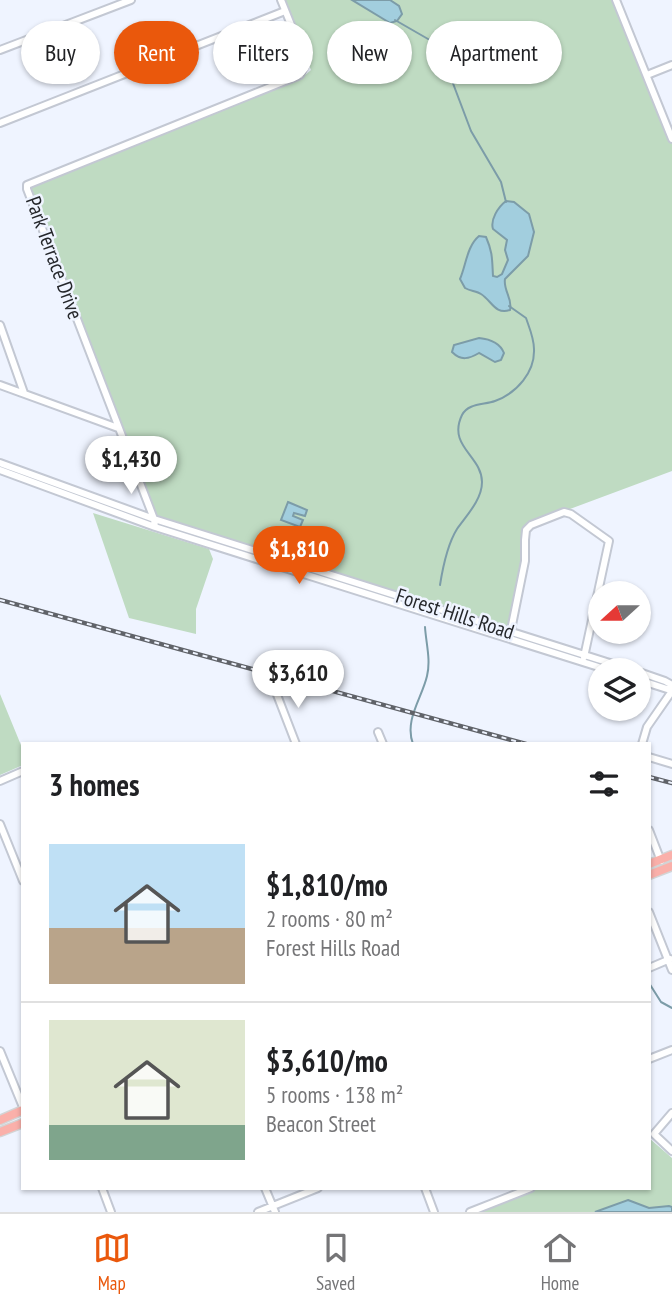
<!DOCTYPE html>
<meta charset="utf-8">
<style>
body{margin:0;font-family:"PT Sans Narrow",sans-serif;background:#f6f6f6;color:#202124;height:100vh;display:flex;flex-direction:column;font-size:26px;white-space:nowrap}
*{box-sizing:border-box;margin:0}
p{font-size:23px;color:#757577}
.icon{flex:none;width:38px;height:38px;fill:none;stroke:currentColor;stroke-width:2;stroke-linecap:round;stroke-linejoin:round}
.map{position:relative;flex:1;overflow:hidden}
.drawer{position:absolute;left:21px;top:742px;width:630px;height:448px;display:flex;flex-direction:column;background:#fff;border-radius:0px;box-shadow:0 2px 5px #0004}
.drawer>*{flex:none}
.top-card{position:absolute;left:21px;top:21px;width:630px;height:63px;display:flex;gap:14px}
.needle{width:46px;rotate:249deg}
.tools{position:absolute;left:588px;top:581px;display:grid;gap:14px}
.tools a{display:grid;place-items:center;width:63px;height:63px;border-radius:50%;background:#fff;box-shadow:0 2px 5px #0004;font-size:35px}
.price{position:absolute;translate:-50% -60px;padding:0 16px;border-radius:24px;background:#fff;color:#222;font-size:23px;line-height:46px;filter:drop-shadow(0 2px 4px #0008)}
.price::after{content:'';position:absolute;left:50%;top:42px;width:21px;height:16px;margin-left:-10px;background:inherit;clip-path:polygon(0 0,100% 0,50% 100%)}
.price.on{background:#ea580c;color:#fff}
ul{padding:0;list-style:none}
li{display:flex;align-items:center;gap:21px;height:175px;padding:0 28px}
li+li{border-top:2px solid #e0e0e0}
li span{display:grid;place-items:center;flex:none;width:196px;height:140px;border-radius:0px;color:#555}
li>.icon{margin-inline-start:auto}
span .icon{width:84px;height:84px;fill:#fffc;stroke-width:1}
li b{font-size:30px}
h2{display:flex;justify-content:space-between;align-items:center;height:84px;padding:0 28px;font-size:30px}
.pill{padding:0 24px;border-radius:32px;background:#fff;box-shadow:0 2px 5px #0004;font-size:24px;line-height:63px}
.pill.on{background:#ea580c;color:#fff}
.dock{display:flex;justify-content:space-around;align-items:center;height:98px;border-top:2px solid #e0e0e0;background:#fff;font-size:19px;color:#757577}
.dock a{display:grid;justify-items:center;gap:4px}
.dock .on{color:#ea580c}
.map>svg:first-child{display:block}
.green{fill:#bfdbc2}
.water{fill:#a2cede;stroke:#7c9ca8;stroke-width:2}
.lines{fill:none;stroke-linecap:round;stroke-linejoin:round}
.stream{stroke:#7c9ca8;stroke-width:2}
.minor-casing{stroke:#c3c8d3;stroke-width:10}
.major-casing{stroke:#d3d4d5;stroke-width:11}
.minor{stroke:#fff;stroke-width:6}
.major{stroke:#fab0aa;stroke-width:8}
.rail-casing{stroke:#606369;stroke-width:4.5}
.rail{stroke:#eff4ff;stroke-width:2;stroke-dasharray:5;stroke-linecap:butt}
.labels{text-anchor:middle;stroke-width:5;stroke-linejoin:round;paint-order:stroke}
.street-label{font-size:21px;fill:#25272b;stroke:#eff4ff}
</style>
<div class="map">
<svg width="672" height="1212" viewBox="0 0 672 1212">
<rect width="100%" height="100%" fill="#eff4ff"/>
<path class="green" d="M283,0H616L672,142V471L527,525L511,629L155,516L24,184L303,77L311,70Z
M93,513L209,549L213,559L196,609V634L129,618Z
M0,694L23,750V765L0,775Z
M649,1138L672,1158V1212H479L538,1188H649Z"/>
<path class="water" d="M352,0H390L399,6L402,14L397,21L390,23Z
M506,201L514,202L529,214L534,232L528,256L505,279C503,291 513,298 510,310C495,315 492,301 481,294C477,291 470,291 465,288L460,279C466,265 467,246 479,236L486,237C493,253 492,260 493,276L497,277L502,274L508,260L505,250L507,240L493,229C490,220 498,207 506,201Z
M479,338C489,339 500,343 504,353L501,360L495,362L479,353C469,359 461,361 452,352L454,345Z
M288,502L307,510L305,516L294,513L293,516L303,520L300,527L281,520Z
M628,1200L649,1208L669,1206L672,1207V1212H595Z"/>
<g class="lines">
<path class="stream" d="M395,20L435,43L440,49L471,131L501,182L506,202
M440,585C443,566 447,545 457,529C466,516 482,500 482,482C482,456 447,446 462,415C468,403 484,405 495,401C517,393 535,372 534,349C534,338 529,327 526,318L509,306
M413,744C404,720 422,698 427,676C431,660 426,643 425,627
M649,983L661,1002L672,1008"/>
<g class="minor-casing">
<path id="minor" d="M616,0L672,139
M0,50L131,0
M647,75L672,65
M0,123L285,11
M0,325L24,393
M0,385L118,428
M0,463L154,519L632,670
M0,470L155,527L608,670
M155,527L154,519L27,189V185L300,75L306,62L281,0
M510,635L525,561V540L526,530L531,525L564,512L571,514L609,541L584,657
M639,672L665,681L672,685
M639,680L667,689L672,688
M274,687L296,744
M378,732L383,744
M642,744L647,727L672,691
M649,757L672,764
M0,781L23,771
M0,824L23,881
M649,830L661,861
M649,912L672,970
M649,968L670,959
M0,1051L23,1107
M649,1059L672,1050
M672,1113L654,1134L672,1151
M102,1188L111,1212
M265,1188L275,1212
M425,1188L434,1212
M258,1212L318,1188
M470,1212L531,1188"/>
</g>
<g class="major-casing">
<path id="major" d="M649,864L672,855
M649,875L672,866
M0,1120L23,1110
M0,1132L23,1123"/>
</g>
<use href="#minor" class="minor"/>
<use href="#major" class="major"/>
<g class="rail-casing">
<path id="rail" d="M0,600L526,744
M649,777L672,783"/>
</g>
<use href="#rail" class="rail"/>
</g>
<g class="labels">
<g class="street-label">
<text transform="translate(54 258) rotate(70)" y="7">Park Terrace Drive</text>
<text transform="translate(455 614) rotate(18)" y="7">Forest Hills Road</text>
</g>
</g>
</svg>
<div class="tools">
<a><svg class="needle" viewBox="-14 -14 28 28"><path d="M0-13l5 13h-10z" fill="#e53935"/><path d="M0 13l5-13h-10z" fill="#757577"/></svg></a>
<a><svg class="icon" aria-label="layers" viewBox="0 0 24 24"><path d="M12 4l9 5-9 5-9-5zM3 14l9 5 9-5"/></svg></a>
</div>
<b class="price" style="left:131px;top:496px">$1,430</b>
<b class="price on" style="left:299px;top:586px">$1,810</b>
<b class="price" style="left:298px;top:710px">$3,610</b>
<div class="top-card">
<a class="pill">Buy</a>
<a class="pill on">Rent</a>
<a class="pill">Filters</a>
<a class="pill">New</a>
<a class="pill">Apartment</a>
</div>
<section class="drawer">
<h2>3 homes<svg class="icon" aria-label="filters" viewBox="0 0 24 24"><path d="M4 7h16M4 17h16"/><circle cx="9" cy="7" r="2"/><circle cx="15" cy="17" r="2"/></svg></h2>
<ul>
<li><span style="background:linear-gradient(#bfe0f5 60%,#b9a48a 0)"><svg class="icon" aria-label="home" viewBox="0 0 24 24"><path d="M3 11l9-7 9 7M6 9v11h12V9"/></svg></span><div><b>$1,810/mo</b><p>2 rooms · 80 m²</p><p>Forest Hills Road</p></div></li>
<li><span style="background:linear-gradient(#dfe7d0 75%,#7fa58c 0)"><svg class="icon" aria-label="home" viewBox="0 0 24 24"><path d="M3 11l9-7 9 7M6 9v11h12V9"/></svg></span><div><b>$3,610/mo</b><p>5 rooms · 138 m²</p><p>Beacon Street</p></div></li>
</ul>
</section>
</div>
<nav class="dock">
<a class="on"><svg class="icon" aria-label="map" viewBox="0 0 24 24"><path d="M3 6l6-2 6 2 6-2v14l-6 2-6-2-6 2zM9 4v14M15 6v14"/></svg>Map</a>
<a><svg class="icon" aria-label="saved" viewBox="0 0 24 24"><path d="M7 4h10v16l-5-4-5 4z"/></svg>Saved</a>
<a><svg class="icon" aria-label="home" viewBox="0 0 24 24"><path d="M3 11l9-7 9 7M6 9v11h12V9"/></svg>Home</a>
</nav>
